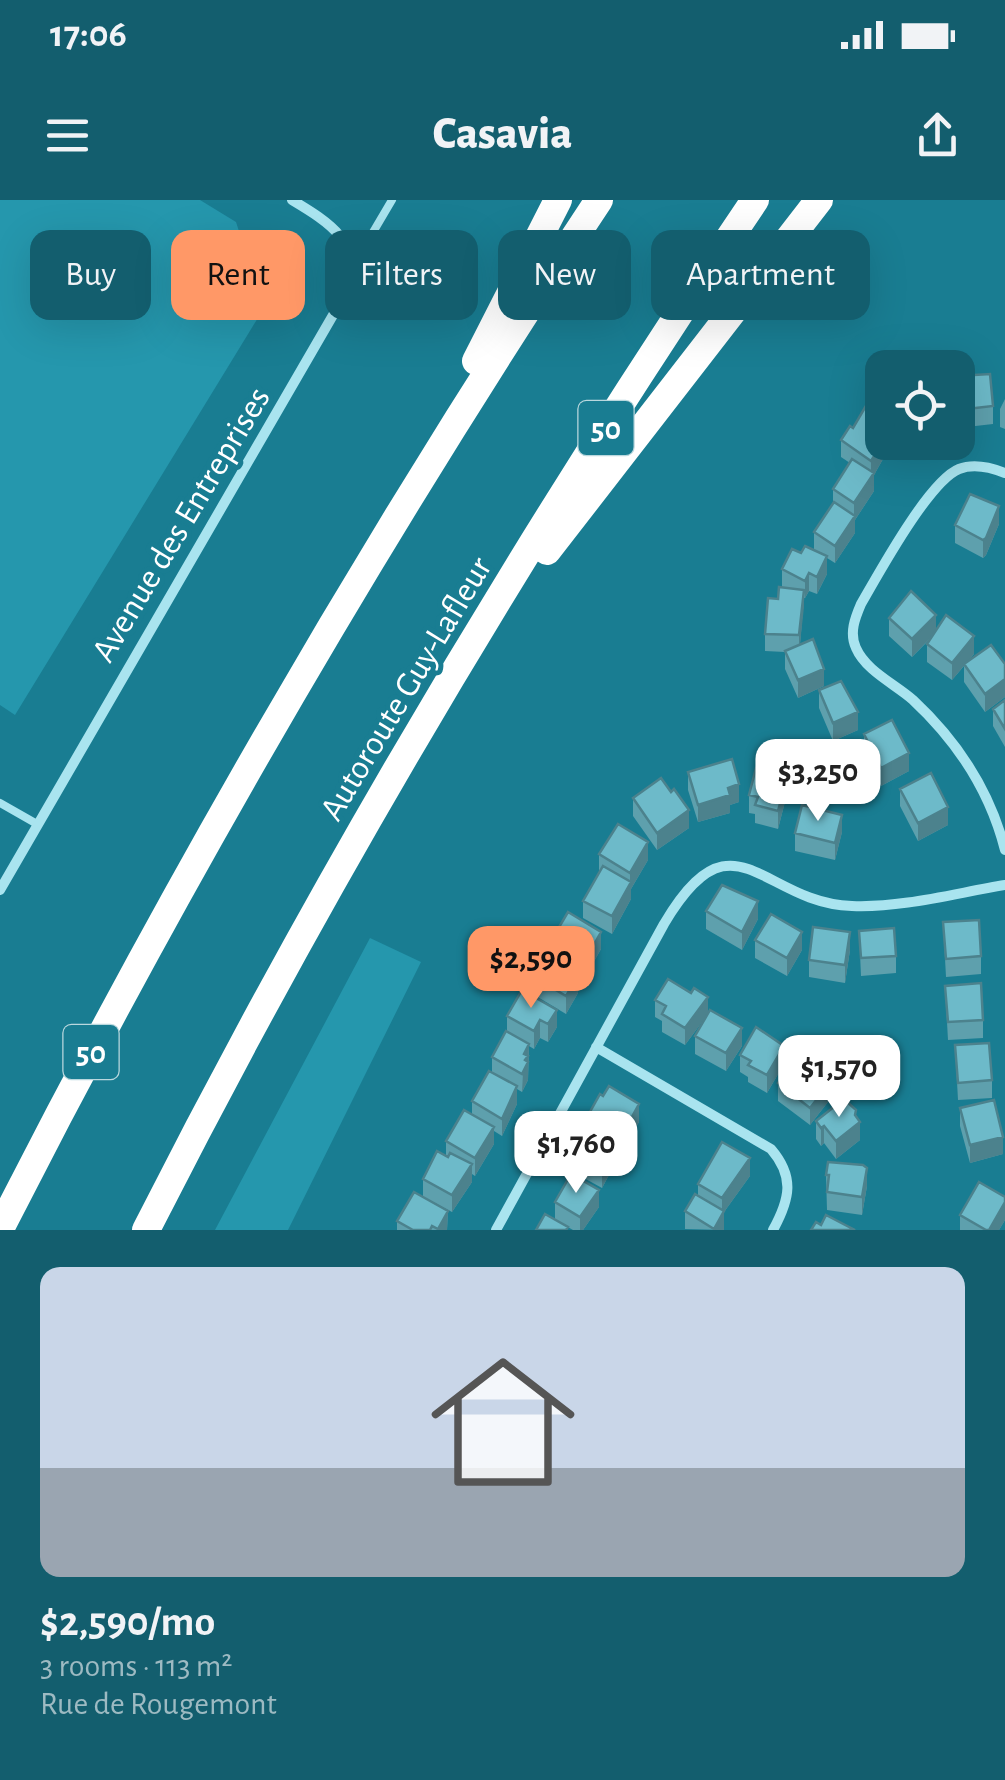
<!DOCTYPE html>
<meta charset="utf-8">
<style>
body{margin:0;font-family:"Alegreya Sans",sans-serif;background:#206776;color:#f1f3f6;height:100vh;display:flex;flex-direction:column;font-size:38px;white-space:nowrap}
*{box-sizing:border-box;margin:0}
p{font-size:32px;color:#9dbac2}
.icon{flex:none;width:55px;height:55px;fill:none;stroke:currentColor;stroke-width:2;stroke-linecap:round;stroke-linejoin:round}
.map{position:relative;height:1030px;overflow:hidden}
.drawer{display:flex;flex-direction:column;background:#135e6e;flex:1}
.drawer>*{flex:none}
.hud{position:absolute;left:30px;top:30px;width:945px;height:90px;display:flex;gap:20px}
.tools{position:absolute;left:865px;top:150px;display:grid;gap:20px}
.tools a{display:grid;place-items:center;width:110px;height:110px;border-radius:20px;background:#135e6e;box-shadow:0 10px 40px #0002;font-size:50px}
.price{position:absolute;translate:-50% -85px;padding:0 22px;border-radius:20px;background:#fff;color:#222;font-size:32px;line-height:65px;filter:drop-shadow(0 2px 5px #0008)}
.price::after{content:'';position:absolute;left:50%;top:60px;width:30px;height:22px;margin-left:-15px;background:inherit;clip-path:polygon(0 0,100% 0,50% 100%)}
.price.active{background:#ff9867;color:#111}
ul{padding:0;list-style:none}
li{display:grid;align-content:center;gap:20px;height:530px;padding:0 40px}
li+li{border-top:2px solid #327381}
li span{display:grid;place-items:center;height:310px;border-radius:20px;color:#555}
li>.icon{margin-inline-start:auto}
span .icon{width:180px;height:180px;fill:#fffc;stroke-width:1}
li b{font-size:42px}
.chip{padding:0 35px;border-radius:20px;background:#135e6e;box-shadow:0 10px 40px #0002;font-size:35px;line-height:90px}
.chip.active{background:#ff9867;color:#111}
.status{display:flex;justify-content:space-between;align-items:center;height:70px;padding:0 50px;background:#135e6e;direction:ltr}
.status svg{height:28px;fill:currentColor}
header{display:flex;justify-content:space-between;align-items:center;height:130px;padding:0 40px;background:#135e6e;font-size:45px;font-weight:800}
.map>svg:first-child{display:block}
.green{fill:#2597ad}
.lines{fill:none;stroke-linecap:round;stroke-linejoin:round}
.lane{stroke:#a9e4ef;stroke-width:8}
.street{stroke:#a9e4ef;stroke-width:10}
.highway{stroke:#fff;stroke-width:28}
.wall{fill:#5ea0ad}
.shaded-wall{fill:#4c828d}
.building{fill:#6dbac9;stroke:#4c828d;stroke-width:2.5}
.labels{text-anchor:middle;stroke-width:10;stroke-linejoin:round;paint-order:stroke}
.shield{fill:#197d92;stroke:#bad8de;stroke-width:2.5}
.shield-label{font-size:32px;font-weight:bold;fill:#fff}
.street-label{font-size:35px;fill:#fff;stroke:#197d92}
</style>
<div class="status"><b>17:06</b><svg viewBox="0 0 49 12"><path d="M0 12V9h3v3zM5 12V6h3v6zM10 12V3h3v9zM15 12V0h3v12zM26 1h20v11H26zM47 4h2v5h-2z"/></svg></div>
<header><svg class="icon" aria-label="menu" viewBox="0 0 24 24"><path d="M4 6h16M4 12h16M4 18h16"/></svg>Casavia<svg class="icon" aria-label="share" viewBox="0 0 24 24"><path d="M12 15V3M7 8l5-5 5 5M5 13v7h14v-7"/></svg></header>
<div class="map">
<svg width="1005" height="1030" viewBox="0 0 1005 1030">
<rect width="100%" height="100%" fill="#197d92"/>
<path class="green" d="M0,0H200L236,22L264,108L15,515L0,505Z
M370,738L421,762L288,1030H215Z"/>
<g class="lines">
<path class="lane" d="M349,50L369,39L392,0
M0,603L37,624"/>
<path class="street" d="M1005,273C990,267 974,263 959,269C929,281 879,373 861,404C855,418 849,433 856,448C866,471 895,484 913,500C957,541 990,591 1005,650
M0,690L347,91C366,44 327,21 292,0
M596,847L771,949C795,977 790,999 773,1030
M496,1030L664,724C734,606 761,703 852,706C902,708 956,693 1005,685"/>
<path class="highway" d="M476,161L558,0
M547,351L819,0
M0,1029C180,675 380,331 599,0
M146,1030C326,675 532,330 755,0"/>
</g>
<path class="wall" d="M958,176L993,206V224L958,228Z
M1005,199V229L1000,227V209Z
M841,240L889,242V245L883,259L874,275V291L855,320V333L835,363L827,358V374L817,394L809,391L805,398H804L800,444L824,486L798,498L785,469V452L765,451V434L782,387V369L801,353H819L814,349V332L833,303V289L850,263L841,257Z
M999,324L986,355L983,358L955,343V325Z
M889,418L936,430L974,454L968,461L1005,464V497L985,512L964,482V466L952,480L927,462V444L933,436L912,457L889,436Z
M819,490L858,530L833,541L819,508Z
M1005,500V547L993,526V509Z
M864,534L909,571L881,586L864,552Z
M688,572L739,602L730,605V613L698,622L688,590Z
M900,589L948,625L918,641L900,606Z
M787,594L778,629L755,623V614L749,613V595Z
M633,598L689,628L657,650L633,616Z
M842,632L835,660L795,651V633Z
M599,654L648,660L631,689V699L612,734L583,718V701L599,672Z
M706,711L758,719L742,750L706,729Z
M568,712L601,749L592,765L588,763L581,773L578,771V793L566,814L531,793V775L546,770L554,757L552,739Z
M943,722L981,756V774L946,777Z
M859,731L896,756V773L861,776Z
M755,740L802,750L787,776L755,758Z
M850,750L845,783L809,777V760Z
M945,786L983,820V838L948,840Z
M522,790L557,827L548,842L540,838L534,849L529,846L528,880L522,892L517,889V904L502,936L494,931V944L475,976L472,974V982L452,1012L423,997V979L446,956V941L472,914V901L492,872V857L507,832V816Z
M655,800L708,813L742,846L726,871L695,854V836L705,818L685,845L662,832V821L655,817Z
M955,845L992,880V898L958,900Z
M740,855L784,864L767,893L748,882V877L740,872Z
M778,883L828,902L810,925L778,901Z
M960,908L1003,954L970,963L960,926Z
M856,917L860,940L836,959L824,943L821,946L816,939V921Z
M586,919L639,922L623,950L616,946V962L602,988L573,972V954L587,937Z
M826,975L867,986L862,1015L827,1010Z
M750,976L724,1012V1030L685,1029V1011L698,995V984Z
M1005,997V1020L999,1030H960V1015Z
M555,1002L599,1007L583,1030H573L559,1022L568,1030L555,1020Z
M448,1011L447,1030H397V1021Z"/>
<path class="shaded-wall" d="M883,242H889V245L883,259L874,275V291L855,320V333L835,363V346L854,317V303L871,277V261Z
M999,306V324L986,355L983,358V340Z
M827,356V374L817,394V377Z
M809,373V391L805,398V381Z
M804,390V407L799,453V435Z
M936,415V432L912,457V439Z
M974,436V454L952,480V463Z
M824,469V486L798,498V480Z
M1005,479V497L985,512V494Z
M858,512V530L833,541V523Z
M909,553V571L881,586V568Z
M787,577V594L778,629V611Z
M739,584V602L730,605V613L698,622V605L728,588Z
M948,607V625L918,641V623Z
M689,610V628L657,650V633Z
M842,615V632L835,660V643Z
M648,642V660L631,689V699L612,734V716L630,683V673Z
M758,701V719L742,750V732Z
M601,732V749L592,765V748Z
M802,732V750L787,776V758Z
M850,732V750L845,783V765Z
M588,745V763L581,773V755Z
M578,767V793L566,814V796Z
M708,797V814L685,845V828Z
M557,810V827L548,842V824Z
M540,820V838L534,849V831Z
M742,828V846L726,871V853Z
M529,844L528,880L522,892L524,854Z
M784,846V864L767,893V875Z
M828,885V902L810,925V908Z
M517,886V904L502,936V919Z
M639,904V922L623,950V933Z
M856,910V925L860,922V940L836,959V941Z
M824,926V943L821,946V928Z
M494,927V944L475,976V958Z
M1003,937V954L970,963V945Z
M616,944V962L602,988V970Z
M750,958V976L724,1012V1030H714L722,1016V998Z
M472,964V982L452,1012V995Z
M867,968V986L862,1015V997Z
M599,990V1007L583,1030H580V1017Z
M1005,1002V1020L999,1030H989Z
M448,1011L447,1030H438Z"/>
<path class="building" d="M990,174L993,206L958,210V176Z
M870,199L882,205L883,242L871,261L841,240L850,226L853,228Z
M852,259L874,273L854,303L833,289Z
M970,294L999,306L986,338L983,340L955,325Z
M834,302L855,316L835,346L814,332Z
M805,346L827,356L817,377L809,373L805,381L782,369L792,349L801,353Z
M779,387L804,390L799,435L765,434L768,398L778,399Z
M911,391L936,415L912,439L889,418Z
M946,415L974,436L952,463L927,444Z
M813,439L824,469L798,480L785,451Z
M991,445L1005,464V479L985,494L964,464Z
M841,481L858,512L833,523L819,490Z
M1005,500V529L993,509Z
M892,520L909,553L881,568L864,534Z
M732,559L739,584L728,588L730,595L698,605L688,572Z
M756,568L787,577L778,611L755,605L758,597L749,595Z
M931,573L948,607L918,623L900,589Z
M661,578L671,592L674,589L689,610L657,633L633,598Z
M802,605L842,615L835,643L795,633Z
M618,624L648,642L630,673L599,654Z
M603,666L631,682L612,716L583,701Z
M722,685L758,701L742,732L706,711Z
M568,712L601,732L592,748L588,745L581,755L552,739Z
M771,714L802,732L787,758L755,740Z
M979,720L981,756L946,759L943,722Z
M813,727L850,732L845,765L809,760Z
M894,728L896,756L861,758L859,731Z
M556,754L578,767L575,773L578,775L566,796L531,775L538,765L546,770Z
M668,779L691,793L694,788L708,797L685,828L662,814L666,806L655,800Z
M981,783L983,820L948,822L945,786Z
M522,790L557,810L548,824L540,820L534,831L507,816Z
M710,810L742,828L726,853L695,836Z
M756,827L784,846L767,875L748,865L751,861L740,855Z
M506,831L529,844L524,854L528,856L525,860L528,862L522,874L492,857Z
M989,843L992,880L958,883L955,845Z
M795,860L828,885L810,908L778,883Z
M489,871L517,886L502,919L472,901Z
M609,886L639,904L623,933L612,926L609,931L586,919L600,894L603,896Z
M844,899L856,910L855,915L860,922L836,941L824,926L821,928L816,921Z
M994,900L1003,937L970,945L960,908Z
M464,910L494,927L475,958L446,941Z
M591,930L616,944L602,970L573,954L583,938L586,939Z
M722,942L750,958L722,998L698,984Z
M437,951L448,957L450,953L472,964L452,995L423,979Z
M828,962L863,965L867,968L862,997L827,992L829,975H826Z
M571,974L599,990L580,1017L555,1002Z
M979,982L1005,997V1002L989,1030H986L960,1015Z
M414,992L448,1011L438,1029L432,1026L430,1030H413L397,1021Z
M695,994L724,1011L714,1029L685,1011Z
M545,1014L568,1027L566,1030H536Z
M826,1015L855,1030H811L816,1022L821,1025Z"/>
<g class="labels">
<g class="shield">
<rect x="578.5" y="201" width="55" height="54" rx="8"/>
<rect x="63.5" y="825" width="55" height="54" rx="8"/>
</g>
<g class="shield-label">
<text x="606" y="239">50</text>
<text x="91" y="863">50</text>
</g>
<g class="street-label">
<text transform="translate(180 324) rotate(-59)" y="12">Avenue des Entreprises</text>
<text transform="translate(405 488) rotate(-59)" y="12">Autoroute Guy-Lafleur</text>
</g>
</g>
</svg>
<div class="tools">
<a><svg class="icon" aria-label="locate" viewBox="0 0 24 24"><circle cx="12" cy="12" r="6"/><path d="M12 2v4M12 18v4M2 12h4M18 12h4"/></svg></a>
</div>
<b class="price" style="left:818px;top:624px">$3,250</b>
<b class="price active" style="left:531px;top:811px">$2,590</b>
<b class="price" style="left:839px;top:920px">$1,570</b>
<b class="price" style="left:576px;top:996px">$1,760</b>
<div class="hud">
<a class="chip">Buy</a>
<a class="chip active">Rent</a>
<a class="chip">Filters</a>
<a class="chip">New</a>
<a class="chip">Apartment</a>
</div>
</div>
<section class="drawer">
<ul>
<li><span style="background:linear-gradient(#c9d6e8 65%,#9aa5b1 0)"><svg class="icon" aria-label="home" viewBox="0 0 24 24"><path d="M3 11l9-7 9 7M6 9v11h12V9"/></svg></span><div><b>$2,590/mo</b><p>3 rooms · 113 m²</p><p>Rue de Rougemont</p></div></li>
</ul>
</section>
